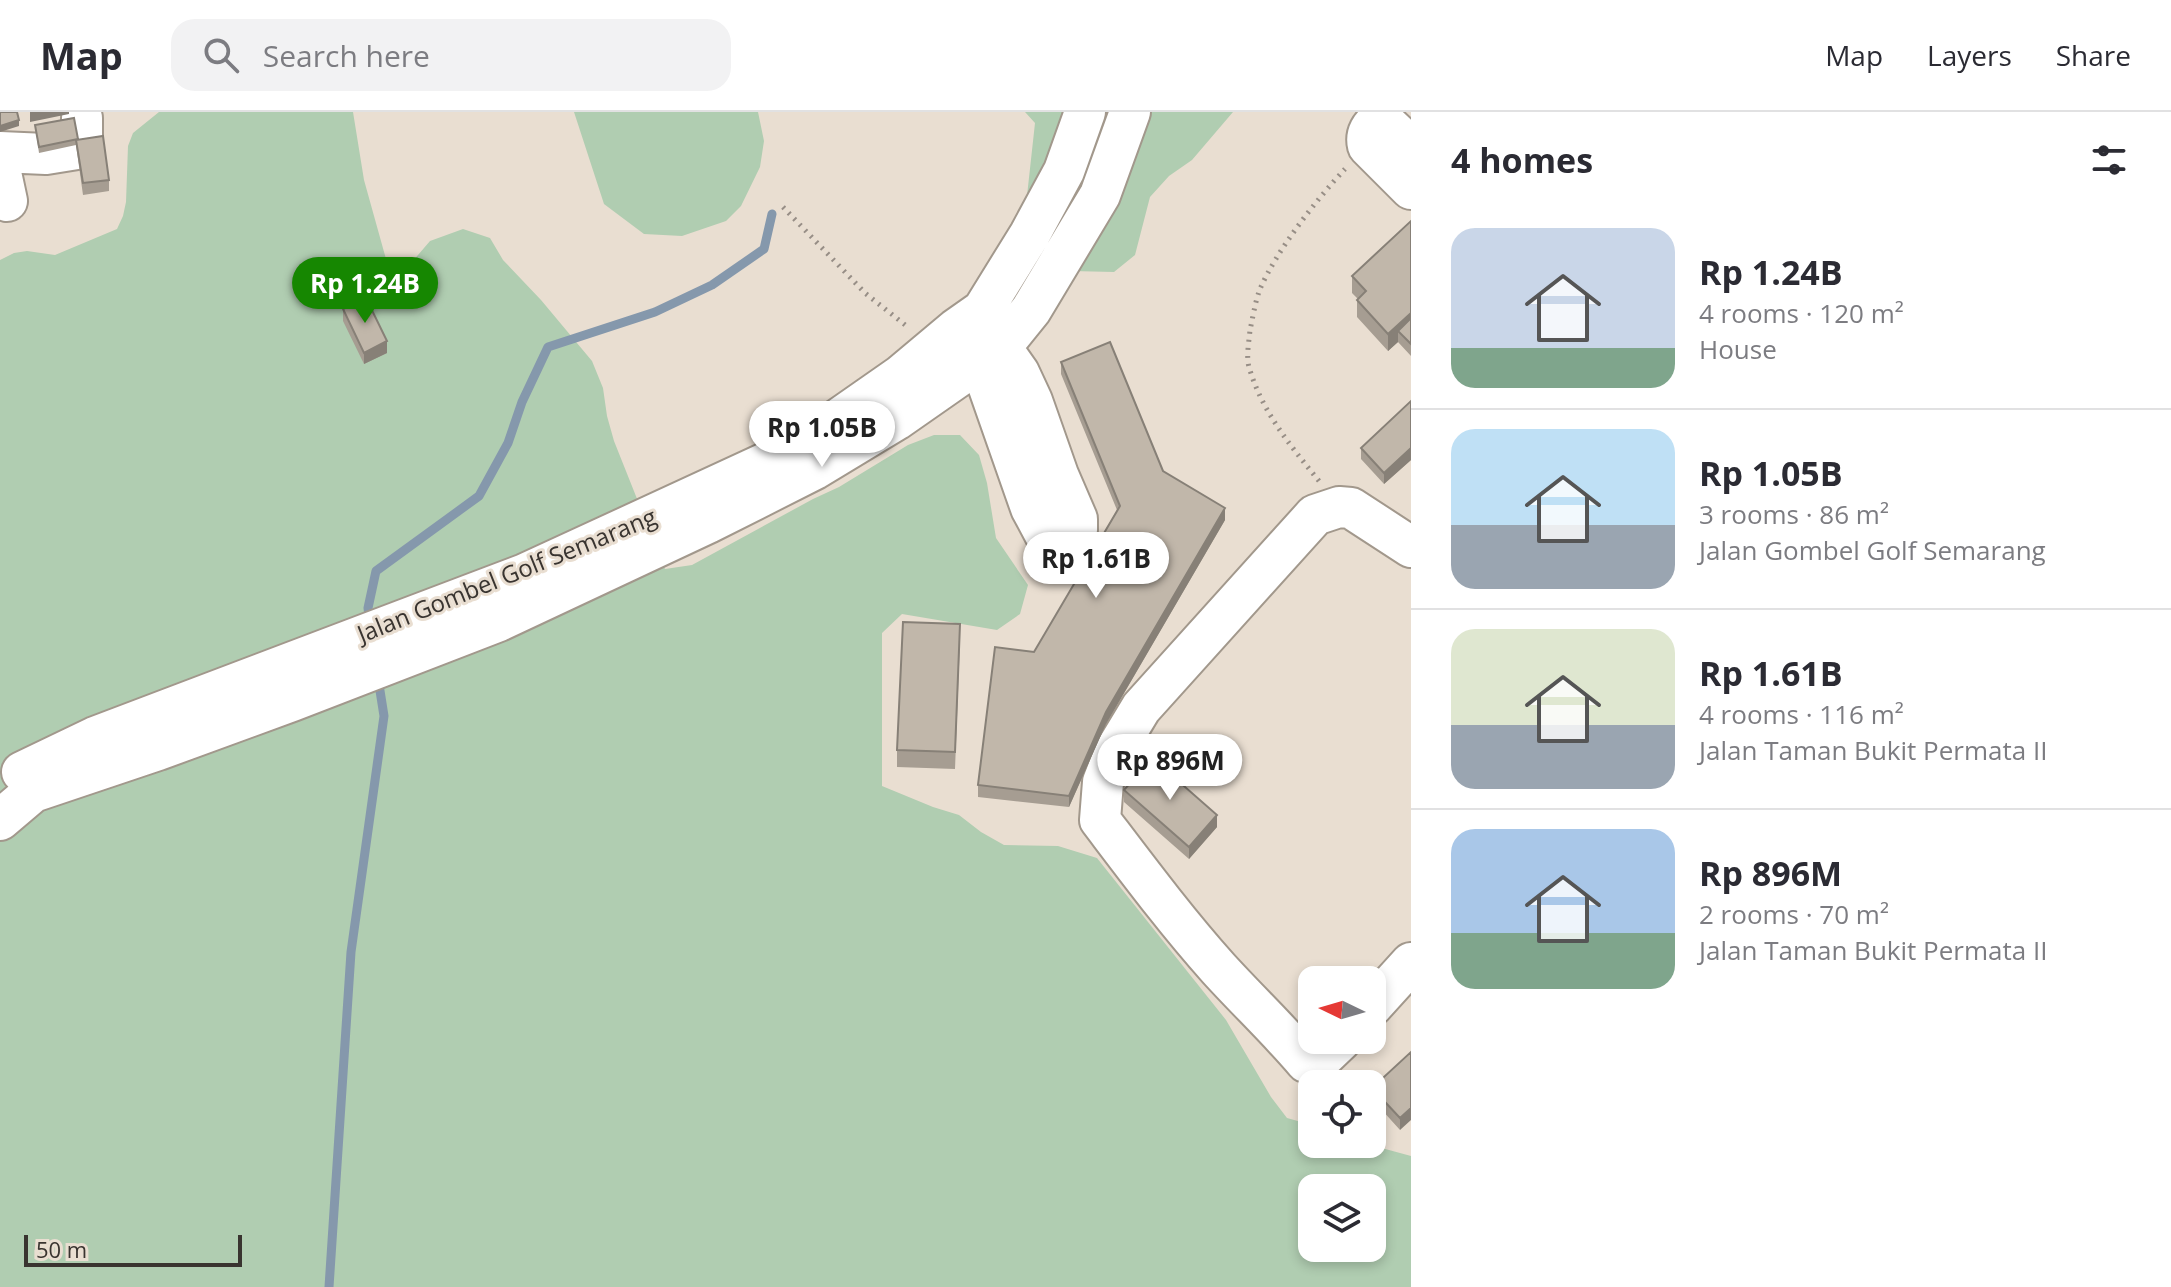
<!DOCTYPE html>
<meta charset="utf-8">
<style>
body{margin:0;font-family:"Open Sans",sans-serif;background:#f2f2f3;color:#2b2b33;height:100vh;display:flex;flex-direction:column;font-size:30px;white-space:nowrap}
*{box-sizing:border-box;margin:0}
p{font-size:26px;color:#7c7c81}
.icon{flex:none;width:44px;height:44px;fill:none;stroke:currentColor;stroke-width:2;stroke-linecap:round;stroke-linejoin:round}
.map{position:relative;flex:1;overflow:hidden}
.side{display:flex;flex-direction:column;background:#fff;width:760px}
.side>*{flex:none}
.needle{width:52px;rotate:275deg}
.tools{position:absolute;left:1298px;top:854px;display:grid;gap:16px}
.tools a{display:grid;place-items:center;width:88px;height:88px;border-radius:16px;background:#fff;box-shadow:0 4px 12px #0003;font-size:40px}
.scale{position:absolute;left:24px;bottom:20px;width:218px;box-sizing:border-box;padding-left:8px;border:4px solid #393430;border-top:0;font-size:22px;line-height:28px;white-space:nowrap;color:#393430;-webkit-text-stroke:6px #e9ded1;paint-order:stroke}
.price{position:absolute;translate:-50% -68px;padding:0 18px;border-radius:28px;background:#fff;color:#222;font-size:26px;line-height:52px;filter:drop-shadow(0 2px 4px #0008)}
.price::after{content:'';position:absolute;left:50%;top:48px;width:24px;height:18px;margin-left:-12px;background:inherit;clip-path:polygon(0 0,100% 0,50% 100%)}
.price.current{background:#168701;color:#fff}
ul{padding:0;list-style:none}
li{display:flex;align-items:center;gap:24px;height:200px;padding:0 40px}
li+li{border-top:2px solid #e1e1e2}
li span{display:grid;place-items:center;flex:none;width:224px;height:160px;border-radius:24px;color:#555}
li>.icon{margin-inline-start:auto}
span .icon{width:96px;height:96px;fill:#fffc;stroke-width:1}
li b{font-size:34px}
h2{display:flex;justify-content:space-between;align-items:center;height:96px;padding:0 40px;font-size:34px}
header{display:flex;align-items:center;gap:48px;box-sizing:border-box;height:112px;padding:0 40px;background:#fff;border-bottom:2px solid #e1e1e2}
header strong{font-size:38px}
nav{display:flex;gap:44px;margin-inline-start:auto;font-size:28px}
.search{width:560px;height:72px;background:#f2f2f3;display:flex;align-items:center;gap:20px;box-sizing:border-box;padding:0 28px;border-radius:24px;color:#7c7c81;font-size:30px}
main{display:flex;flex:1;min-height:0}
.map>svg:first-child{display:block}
.green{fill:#b0cdb1;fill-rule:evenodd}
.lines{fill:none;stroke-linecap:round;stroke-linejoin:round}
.stream{stroke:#8598ac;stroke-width:9}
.minor-casing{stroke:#a2988c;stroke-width:44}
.path{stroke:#978e86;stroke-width:5;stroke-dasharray:2 6;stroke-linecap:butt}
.minor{stroke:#fff;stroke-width:40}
.wall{fill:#a69d92}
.shaded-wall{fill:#878077}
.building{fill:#c1b7aa;stroke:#878077;stroke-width:2}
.labels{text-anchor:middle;stroke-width:6;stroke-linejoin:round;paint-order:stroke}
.street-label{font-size:24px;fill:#393430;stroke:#e9ded1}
</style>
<header>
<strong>Map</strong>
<div class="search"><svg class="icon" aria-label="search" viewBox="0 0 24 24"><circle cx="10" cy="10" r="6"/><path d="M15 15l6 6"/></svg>Search here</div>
<nav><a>Map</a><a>Layers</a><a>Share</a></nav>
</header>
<main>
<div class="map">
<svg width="1411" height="1175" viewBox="0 0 1411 1175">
<rect width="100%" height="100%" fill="#e9ded1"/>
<path class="green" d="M159,0H353L364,68L386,147L412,150L430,129L463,117L490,126L503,148L541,188L592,249L603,276L607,304L614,329L665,457L692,453L813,387L839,375L908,333L934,323H960L979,343L987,371L996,426L1028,473L1020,502L997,518L902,502L882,521V674L933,695L959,703L981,720L1004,733L1058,734L1097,746L1226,908L1271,985L1287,1006L1312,1013V1032H1367L1411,1044V1175H0V148L14,141L27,139L55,143L117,117L123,104L126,90L128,34L133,21ZM1312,1076H1372V1136H1312Z
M574,0H758L764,29L760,55L741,94L726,109L682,124L644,122L604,92Z
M1025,0H1233L1192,48L1169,64L1150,85L1135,143L1114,160L1071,159L1025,102L1035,11Z"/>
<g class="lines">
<path class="stream" d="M370,512L368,496L376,459L479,384L508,331L522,290L548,235L655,200L712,173L764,137L772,102
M329,1175L351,840L384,604L378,566"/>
<g class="minor-casing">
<path id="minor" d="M1411,35L1381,7C1371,13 1365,22 1368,34L1411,77
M0,40L46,42L77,37L82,30V6
M0,56L7,89
M965,230L979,249L983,259L1031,396L1046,424L1064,428L1071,425L1077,418V407L1058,363L1032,289L1019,261L1000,234L988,209
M22,660L95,625L525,462L794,338L900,264L956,217L983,198L1030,122L1064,59L1085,0
M0,708L33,680L158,638L292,589L499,509L708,411L815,357L896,308L992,241L1010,224L1031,198L1100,83L1130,0
M1372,894L1411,851
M1341,928L1319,949L1306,950C1278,917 1247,888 1218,856C1176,809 1138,758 1100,708L1103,670L1115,639L1141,596L1315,403L1339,395L1351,396L1411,435"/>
</g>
<path class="path" d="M783,95L865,181L909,216
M1319,369C1290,333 1262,300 1249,255C1246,244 1249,230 1250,218C1253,205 1255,190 1260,177C1277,138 1316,88 1345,57"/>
<use href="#minor" class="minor"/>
</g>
<path class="wall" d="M35,13L78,27L109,68V79L83,83L76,33L39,41Z
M1411,109V244L1398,230L1388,239L1357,205V188L1358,187L1352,181V164Z
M343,197L387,241L364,252L343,209Z
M1061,250L1163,359L1225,408L1106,612L1069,695L978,685V673L1034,540L1117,398L1061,262Z
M1411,289V348L1384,372L1361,347V336Z
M960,529L955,657L897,655V638Z
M1124,678L1217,715L1189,747L1124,690Z
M1411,940L1400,1018L1372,987V976Z"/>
<path class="shaded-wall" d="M30,0H69V2L30,10Z
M19,8V14L0,20V14Z
M1411,201V218L1398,219V230L1388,239V222Z
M387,229V241L364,252V241Z
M1411,336V348L1384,372V361Z
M1225,396V408L1106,612L1069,695V684L1106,600Z
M1217,703V715L1189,747V735Z
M1411,996V1008L1400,1018V1006Z"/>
<path class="building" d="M0,0H17L19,8L0,14Z
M74,6L78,27L39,35L35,13Z
M103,24L109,68L83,71L76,28Z
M1411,109V201L1388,222L1357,188L1366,179L1352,164Z
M366,186L387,229L364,241L343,197Z
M1411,206V232L1398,219Z
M1110,230L1163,359L1225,396L1106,600L1069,684L978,673L995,535L1034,540L1120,394L1061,250Z
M1411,289V336L1384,361L1361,336Z
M903,510L960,512L955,640L897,638Z
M1152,646L1217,703L1189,735L1124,678Z
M1411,940V996L1400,1006L1372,976Z"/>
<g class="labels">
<g class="street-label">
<text transform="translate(507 464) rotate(-22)" y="8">Jalan Gombel Golf Semarang</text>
</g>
</g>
</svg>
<div class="tools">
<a><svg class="needle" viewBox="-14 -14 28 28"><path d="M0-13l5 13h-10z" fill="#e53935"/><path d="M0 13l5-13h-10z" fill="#7c7c81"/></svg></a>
<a><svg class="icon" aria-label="locate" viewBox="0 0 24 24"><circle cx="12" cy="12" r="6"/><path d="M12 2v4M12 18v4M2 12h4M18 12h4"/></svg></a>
<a><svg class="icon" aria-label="layers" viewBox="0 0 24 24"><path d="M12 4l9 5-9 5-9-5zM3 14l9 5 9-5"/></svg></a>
</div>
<div class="scale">50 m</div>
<b class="price current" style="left:365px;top:213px">Rp 1.24B</b>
<b class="price" style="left:822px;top:357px">Rp 1.05B</b>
<b class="price" style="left:1096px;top:488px">Rp 1.61B</b>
<b class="price" style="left:1170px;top:690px">Rp 896M</b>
</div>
<section class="side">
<h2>4 homes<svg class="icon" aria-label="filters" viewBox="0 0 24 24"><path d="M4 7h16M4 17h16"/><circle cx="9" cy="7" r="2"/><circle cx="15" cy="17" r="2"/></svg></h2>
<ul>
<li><span style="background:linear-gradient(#c9d6e8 75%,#7fa58c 0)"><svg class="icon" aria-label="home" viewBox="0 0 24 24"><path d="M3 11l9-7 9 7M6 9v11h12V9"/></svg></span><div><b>Rp 1.24B</b><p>4 rooms · 120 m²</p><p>House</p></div></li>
<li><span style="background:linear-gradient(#bfe0f5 60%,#9aa5b1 0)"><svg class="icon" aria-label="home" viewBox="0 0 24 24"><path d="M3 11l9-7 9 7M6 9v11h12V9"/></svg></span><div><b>Rp 1.05B</b><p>3 rooms · 86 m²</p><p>Jalan Gombel Golf Semarang</p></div></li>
<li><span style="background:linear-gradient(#dfe7d0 60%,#9aa5b1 0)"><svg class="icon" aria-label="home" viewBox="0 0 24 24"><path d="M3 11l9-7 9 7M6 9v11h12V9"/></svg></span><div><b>Rp 1.61B</b><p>4 rooms · 116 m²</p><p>Jalan Taman Bukit Permata II</p></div></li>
<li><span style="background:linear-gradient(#a9c7e8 65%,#7fa58c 0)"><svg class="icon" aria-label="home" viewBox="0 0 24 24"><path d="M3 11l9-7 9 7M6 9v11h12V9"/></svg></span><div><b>Rp 896M</b><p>2 rooms · 70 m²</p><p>Jalan Taman Bukit Permata II</p></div></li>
</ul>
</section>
</main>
